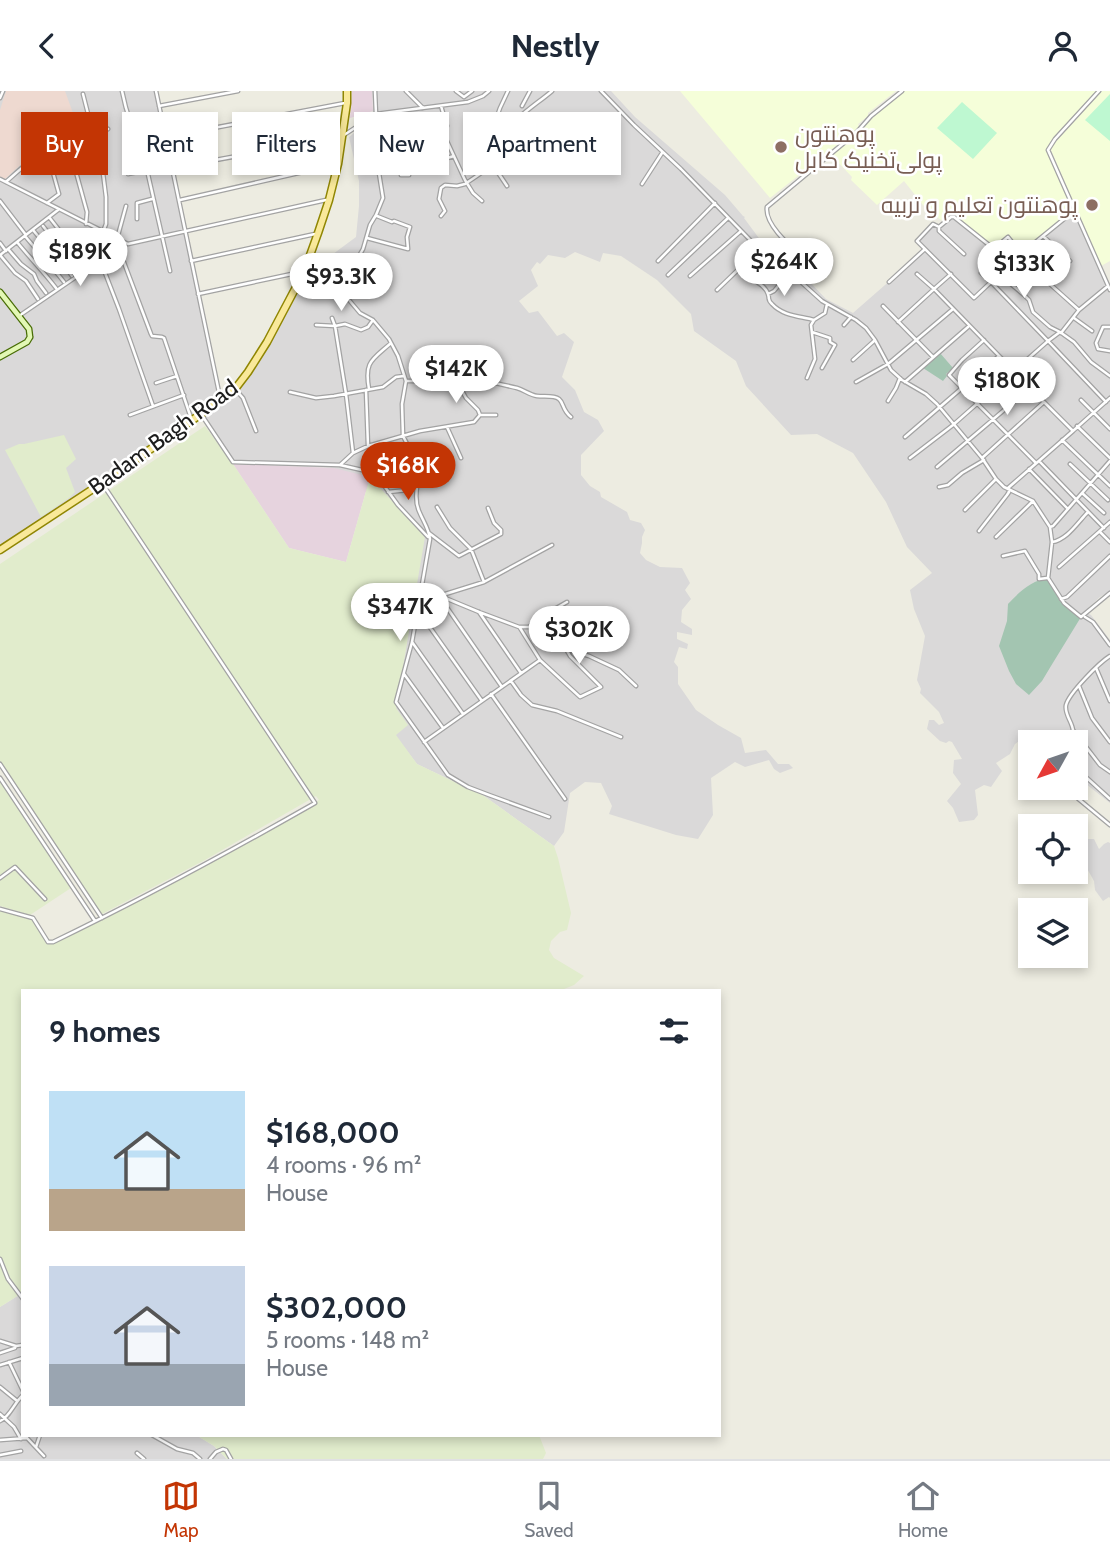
<!DOCTYPE html>
<meta charset="utf-8">
<style>
body{margin:0;font-family:Cabin,Cairo,sans-serif;background:#f2f2f3;color:#1f2937;height:100vh;display:flex;flex-direction:column;font-size:26px;white-space:nowrap}
*{box-sizing:border-box;margin:0}
p{font-size:23px;color:#747a83}
.icon{flex:none;width:38px;height:38px;fill:none;stroke:currentColor;stroke-width:2;stroke-linecap:round;stroke-linejoin:round}
.map{position:relative;flex:1;overflow:hidden}
.panel{position:absolute;left:21px;top:898px;width:700px;height:448px;display:flex;flex-direction:column;background:#fff;border-radius:0px;box-shadow:0 4px 10px #0003}
.panel>*{flex:none}
.top-card{position:absolute;left:21px;top:21px;width:700px;height:63px;display:flex;gap:14px}
.needle{width:46px;rotate:230deg}
.tools{position:absolute;left:1018px;top:639px;display:grid;gap:14px}
.tools a{display:grid;place-items:center;width:70px;height:70px;border-radius:0px;background:#fff;box-shadow:0 4px 10px #0003;font-size:35px}
.price{position:absolute;translate:-50% -60px;padding:0 16px;border-radius:24px;background:#fff;color:#222;font-size:23px;line-height:46px;filter:drop-shadow(0 2px 4px #0008)}
.price::after{content:'';position:absolute;left:50%;top:42px;width:21px;height:16px;margin-left:-10px;background:inherit;clip-path:polygon(0 0,100% 0,50% 100%)}
.price.current{background:#c33504;color:#fff}
ul{padding:0;list-style:none}
li{display:flex;align-items:center;gap:21px;height:175px;padding:0 28px}
li span{display:grid;place-items:center;flex:none;width:196px;height:140px;border-radius:0px;color:#555}
li>.icon{margin-inline-start:auto}
span .icon{width:84px;height:84px;fill:#fffc;stroke-width:1}
li b{font-size:30px}
h2{display:flex;justify-content:space-between;align-items:center;height:84px;padding:0 28px;font-size:30px}
.tag{padding:0 24px;border-radius:0px;background:#fff;box-shadow:0 4px 10px #0003;font-size:24px;line-height:63px}
.tag.current{background:#c33504;color:#fff}
header{display:flex;justify-content:space-between;align-items:center;height:91px;padding:0 28px;background:#fff;font-size:32px;font-weight:700}
.menu{display:flex;justify-content:space-around;align-items:center;height:98px;border-top:2px solid #e0e1e3;background:#fff;font-size:19px;color:#747a83}
.menu a{display:grid;justify-items:center;gap:4px}
.menu .current{color:#c33504}
.map>svg:first-child{display:block}
.residential{fill:#dad9d9}
.commercial{fill:#eed9d0}
.industrial{fill:#e6d3de}
.education{fill:#f5fed9}
.farmland{fill:#e1eccc}
.cemetery{fill:#a3c5b1}
.park{fill:#bef8d1}
.lines{fill:none;stroke-linecap:round;stroke-linejoin:round}
.street-casing{stroke:#a3a3a3;stroke-width:5}
.secondary-casing{stroke:#496e07;stroke-width:7}
.primary-casing{stroke:#908603;stroke-width:9}
.street{stroke:#fff;stroke-width:2.5}
.secondary{stroke:#e3f8b5;stroke-width:4.5}
.primary{stroke:#f9e99a;stroke-width:6}
.education-dot{fill:#8d6e63;stroke:#fff;stroke-width:2.5}
.labels{text-anchor:middle;stroke-width:5;stroke-linejoin:round;paint-order:stroke}
.education-label{font-size:23px;fill:#785e54;stroke:#fff;text-anchor:start}
.street-label{font-size:23px;fill:#1c1c1c;stroke:#fff}
</style>
<header><svg class="icon" aria-label="back" viewBox="0 0 24 24"><path d="M15 5l-7 7 7 7"/></svg>Nestly<svg class="icon" aria-label="person" viewBox="0 0 24 24"><circle cx="12" cy="8" r="4"/><path d="M4 21q1-7 8-7t8 7"/></svg></header>
<div class="map">
<svg width="1110" height="1368" viewBox="0 0 1110 1368">
<rect width="100%" height="100%" fill="#edece1"/>
<path class="residential" d="M0,0H156L210,249L218,304L205,323L234,306L253,276L306,183L356,146L359,115V90L349,46L366,32L373,20L372,0H611L635,26L725,104L743,125L745,126L744,127L764,154L804,185L826,208L853,222L925,159L917,150L933,133L939,136L951,126L1008,146L1075,119L1110,203V500L1100,506L1088,517L1087,522L1091,524L1110,549V712L1076,685V651H1031L1024,647L1015,653L1010,663L996,672L1002,680L991,696L984,694L975,699L978,724L974,729L959,731L953,717L947,710L961,693L953,682L954,669L962,668L952,651L949,650L946,652L940,650L927,638L929,629H934L939,634L944,632L939,621L920,602L921,598L917,589L925,545L914,518L910,499L932,482L907,456L886,411L853,362L817,343L791,344L746,295L736,270L694,240L691,223L657,189L621,165L603,162L600,171L575,161L565,167L548,164L540,173L537,171L531,179L538,195L519,210L529,222L538,220L557,245L564,242L574,251L562,286L575,299L584,321L598,329L604,340L581,364V384L590,395L600,401L601,406L627,421L630,429L641,432L645,439L642,446V452L640,462L646,469L660,476L682,477L690,492L685,499L691,508L682,519L681,531L692,538V544L677,541V548L688,553L687,558L679,556L674,571L678,576V593L696,619L718,634L741,647L745,662L766,659L778,673H789L793,677L780,682L774,678L769,669L745,676L735,671L711,687L713,724L698,748L676,744L609,723L612,715L601,692L585,691L570,702L564,741L554,755L484,705L417,673L395,644L396,617L424,446L334,377L233,373L203,324L0,464Z
M1081,748H1094L1099,758L1104,753L1108,751L1110,752V807L1109,806L1103,810L1095,799L1094,790L1085,774Z
M19,1204L23,1208V1344H196L214,1355L227,1368H0V1216Z"/>
<path class="commercial" d="M6,0H65L82,47L29,66L5,88L0,86V19Z"/>
<path class="industrial" d="M352,0H372L373,20L350,27Z
M233,373L334,377L370,386L346,471L289,457Z"/>
<path class="education" d="M680,0H896L868,22V25L858,33L859,36L851,43L770,107Z
M902,0H1099L1055,48L1048,59L1075,119L1026,160L1020,161L1008,147L994,158L954,126H951L944,131L927,119L904,90L877,114L851,89L852,86L833,66L834,65L832,63L857,41L871,25Z
M1102,0H1110V170L1101,175L1051,59L1052,55Z"/>
<path class="farmland" d="M205,335L233,373L289,457L346,471L370,386L425,446L396,617L408,634L396,644L417,673L484,705L554,755L558,767L571,822L567,839L560,841L551,850L549,859L554,867L584,885L574,894L559,900H23V1208L19,1204L0,1216V818L33,827L48,851H53L250,749L319,709L316,705L205,769L102,823L0,672V473Z
M64,344L76,368L66,377L75,401L69,407L41,426L5,359L19,353H24Z
M0,687L71,797L30,824L0,815Z
M196,1344H539L546,1362L543,1368H227L214,1355Z"/>
<path class="cemetery" d="M940,262L953,277L946,283L947,285L943,290L923,277Z
M1048,487L1064,512L1081,526L1051,575L1042,590L1029,604L1016,593L1009,580L999,555L1007,530L1008,513C1019,501 1032,489 1048,487Z"/>
<path class="park" d="M1110,3V50L1085,29Z
M962,11L997,42L973,68L937,37Z"/>
<g class="lines">
<g class="street-casing">
<path id="street" d="M122,0C126,20 132,39 142,57L170,180
M156,0L220,306
M375,0L376,23
M406,0L423,17
M456,0L464,6L472,0
M508,0L500,17L487,54L488,59L492,62L498,61C502,56 501,51 504,45C512,28 537,13 552,0
M601,0L634,34L681,78L758,157L790,181L822,210L856,229L866,237L875,249L891,279L902,289L926,303L937,313L982,367L996,388L1004,396L1033,410L1050,436L1052,451L1048,487L1064,512L1081,526L1110,502
M1099,0L1055,48L1048,59L1110,199
M0,7L3,0
M159,15L238,0
M441,15L447,35L446,37C418,38 405,42 381,57L378,76L383,107L376,124L370,134L363,158L354,174L344,184L343,197L349,209L360,222L373,229L389,248L398,265L406,290L402,313L403,345L421,380C417,392 414,408 419,420C423,430 429,438 430,448L412,551L396,611L448,684L468,696L489,704L549,726
M522,15L530,0
M446,37V48L465,89L473,102L482,110
M409,42L410,51
M400,45L407,75L409,77V84H401
M166,46L345,12
M68,52L87,121L86,133
M47,60L59,103L47,112
M434,65L444,68L454,65
M172,77L341,46L376,23L468,11L483,5L489,0
M128,83L147,79
M0,88L128,153L326,109
M6,91C28,71 37,62 66,52C80,48 96,47 108,38
M642,93L662,62
M180,109L338,73
M0,110L26,144
M126,115L117,148V153L151,243L152,245L162,246L164,247L191,327
M441,125L445,120L439,108L441,97L445,94L457,95L465,93L493,74L507,95
M137,128V112L152,108
M43,135L56,152L65,159L81,180L91,173L72,150L63,144L49,126
M939,136V140L964,163
M33,139L48,157L58,165L72,185
M25,145C38,161 52,175 64,191
M1043,145L1070,170
M367,147L408,158L407,146L410,136L394,130L392,131L377,125
M17,151C30,167 44,181 56,197
M0,152L6,160
M8,158L21,173L34,183L37,190L46,202
M1026,160L1020,161L1008,146L994,158L954,126H951L939,136L933,133L917,150L974,207L991,191L1048,250L1060,241L1074,251L1091,271L1110,285
M97,161L119,218L153,315
M0,164L58,119
M0,164L15,182L26,190L38,208
M1024,168L1027,165L1026,160L1032,154L1075,119
M191,170L315,143
M658,170L715,112
M808,171C795,159 764,135 767,116L857,41L871,25L902,0
M981,182L991,191L1001,186L1004,187L1023,169L1079,219
M951,183L934,198L1044,311
M668,184L728,127
M690,185L741,140
M1004,187L1024,204L1029,209L1033,221L1050,236L1060,241
M757,191C762,194 766,197 768,203C770,209 767,208 772,213C783,225 799,225 814,229
M889,191L925,158
M717,199L745,172L758,157
M198,203L301,181
M768,203L774,200L790,181
M883,215L933,266
M19,225L92,175L103,141L106,133V106L103,82L83,3
M332,227L335,235L346,303L353,362
M1074,227L1092,240
M898,231L934,198L917,183
M316,234L335,235L345,233L361,239L368,236L373,229
M844,234L851,226
M1110,236H1103L1096,252L1098,258L1110,260
M812,241L830,247V251L835,254L822,277
M1061,242L1079,219L1108,195
M984,249L962,269L949,284L1036,372
M853,269L874,250
M807,287L815,268L811,234L814,229L825,222L827,213
M406,290C430,289 455,295 476,283C489,292 501,293 517,297C524,299 530,304 537,305C544,306 554,304 559,308C564,312 562,319 571,326
M457,291L466,307L478,319L480,324
M856,291L888,273L953,218
M905,291L968,236
M156,292L177,285
M235,298L243,307L256,340
M369,298C364,270 372,269 391,252
M366,299L368,355
M290,301L316,307L334,305L383,296L396,286L404,285
M1081,309L1110,338
M888,310L896,297L900,287
M201,323L233,371L340,374L375,382L398,414L428,446
M130,324L184,304
M1077,335L1110,367
M447,336L461,367
M1073,340L1110,307
M905,346L998,266
M1062,349L1110,395
M910,367L953,334L1048,250L1106,311
M1039,370L1104,437
M1070,373L1108,409
M340,374L353,362L368,355L420,340L474,331L480,324H496
M937,376L1030,297
M1029,378L1068,418
M939,396L948,394L962,382L984,369
M388,401L408,399L417,392
M1082,402L1104,422
M437,416L450,437L471,458L484,491
M965,419L995,389
M1050,436L1053,435L1110,370
M979,440L1007,404L1009,401L1008,397L1073,340L1044,311L982,367
M1100,441L1110,451
M429,442L459,465L501,443V439L494,432L488,417
M996,446L1033,410
M1052,451C1067,449 1078,431 1088,421
M1003,465L1025,460L1039,483V488L1047,487
M1059,476L1110,431
M421,497L479,521L519,536H538L570,559L589,565L619,579L636,595
M439,505L484,491L552,454
M439,505L502,596
M1061,508L1067,506L1110,465
M417,518L482,610
M479,521L521,582
M1085,526L1093,531L1110,554
M530,535L539,527L567,511
M520,537L540,569L580,606L601,596L570,565L566,558
M412,551L463,623
M1096,577L1110,610
M404,583L443,637
M511,590L521,604L532,614L557,620L621,646
M1079,595L1092,627L1110,651
M491,603L565,708
M1073,639L1100,674L1110,681
M424,651L540,569
M1070,651C1071,647 1073,644 1073,640C1073,632 1064,623 1066,614C1069,602 1100,571 1110,565
M0,673L102,827
M1076,677L1110,708
M0,687L95,830
M1064,696L1110,734
M0,787L15,776L45,808
M0,818L33,827L48,851H53C142,808 229,761 315,712L102,392
M0,1168L8,1188L23,1208
M0,1250L16,1255L23,1254
M0,1262L15,1257L16,1255
M9,1271L23,1300
M0,1274L23,1267
M0,1296L16,1309
M0,1323L14,1336L21,1348
M0,1330C10,1326 14,1312 23,1304
M152,1344L177,1358L193,1362L200,1368
M27,1347L44,1365
M0,1349L27,1347
M36,1356L40,1344
M137,1362L144,1368
M0,1364L21,1360
M210,1368L216,1361L223,1358L226,1359L231,1368"/>
</g>
<g class="secondary-casing">
<path id="secondary" d="M0,201L29,238L30,246
M0,266L27,251L30,246"/>
</g>
<g class="primary-casing">
<path id="primary" d="M0,459L102,392L211,316L235,298L248,281L267,251L304,181L318,142L329,109L338,73L347,12V0"/>
</g>
<use href="#street" class="street"/>
<use href="#secondary" class="secondary"/>
<use href="#primary" class="primary"/>
</g>
<g class="education-dot">
<circle cx="781" cy="56" r="7"/>
<circle cx="1092" cy="114" r="7"/>
</g>
<g class="labels">
<g class="education-label">
<text x="795" y="51">پوهنتون<tspan x="795" dy="26">پولی‌تخنیک کابل</tspan></text>
<text x="1078" y="122" text-anchor="end">پوهنتون تعلیم و تربیه</text>
</g>
<g class="street-label">
<text transform="translate(163 346) rotate(-36)" y="8">Badam Bagh Road</text>
</g>
</g>
</svg>
<div class="tools">
<a><svg class="needle" viewBox="-14 -14 28 28"><path d="M0-13l5 13h-10z" fill="#e53935"/><path d="M0 13l5-13h-10z" fill="#747a83"/></svg></a>
<a><svg class="icon" aria-label="locate" viewBox="0 0 24 24"><circle cx="12" cy="12" r="6"/><path d="M12 2v4M12 18v4M2 12h4M18 12h4"/></svg></a>
<a><svg class="icon" aria-label="layers" viewBox="0 0 24 24"><path d="M12 4l9 5-9 5-9-5zM3 14l9 5 9-5"/></svg></a>
</div>
<b class="price" style="left:80px;top:197px">$189K</b>
<b class="price" style="left:784px;top:207px">$264K</b>
<b class="price" style="left:1024px;top:209px">$133K</b>
<b class="price" style="left:341px;top:222px">$93.3K</b>
<b class="price" style="left:456px;top:314px">$142K</b>
<b class="price" style="left:1007px;top:326px">$180K</b>
<b class="price current" style="left:408px;top:411px">$168K</b>
<b class="price" style="left:400px;top:552px">$347K</b>
<b class="price" style="left:579px;top:575px">$302K</b>
<div class="top-card">
<a class="tag current">Buy</a>
<a class="tag">Rent</a>
<a class="tag">Filters</a>
<a class="tag">New</a>
<a class="tag">Apartment</a>
</div>
<section class="panel">
<h2>9 homes<svg class="icon" aria-label="filters" viewBox="0 0 24 24"><path d="M4 7h16M4 17h16"/><circle cx="9" cy="7" r="2"/><circle cx="15" cy="17" r="2"/></svg></h2>
<ul>
<li><span style="background:linear-gradient(#bfe0f5 70%,#b9a48a 0)"><svg class="icon" aria-label="home" viewBox="0 0 24 24"><path d="M3 11l9-7 9 7M6 9v11h12V9"/></svg></span><div><b>$168,000</b><p>4 rooms · 96 m²</p><p>House</p></div></li>
<li><span style="background:linear-gradient(#c9d6e8 70%,#9aa5b1 0)"><svg class="icon" aria-label="home" viewBox="0 0 24 24"><path d="M3 11l9-7 9 7M6 9v11h12V9"/></svg></span><div><b>$302,000</b><p>5 rooms · 148 m²</p><p>House</p></div></li>
</ul>
</section>
</div>
<nav class="menu">
<a class="current"><svg class="icon" aria-label="map" viewBox="0 0 24 24"><path d="M3 6l6-2 6 2 6-2v14l-6 2-6-2-6 2zM9 4v14M15 6v14"/></svg>Map</a>
<a><svg class="icon" aria-label="saved" viewBox="0 0 24 24"><path d="M7 4h10v16l-5-4-5 4z"/></svg>Saved</a>
<a><svg class="icon" aria-label="home" viewBox="0 0 24 24"><path d="M3 11l9-7 9 7M6 9v11h12V9"/></svg>Home</a>
</nav>
